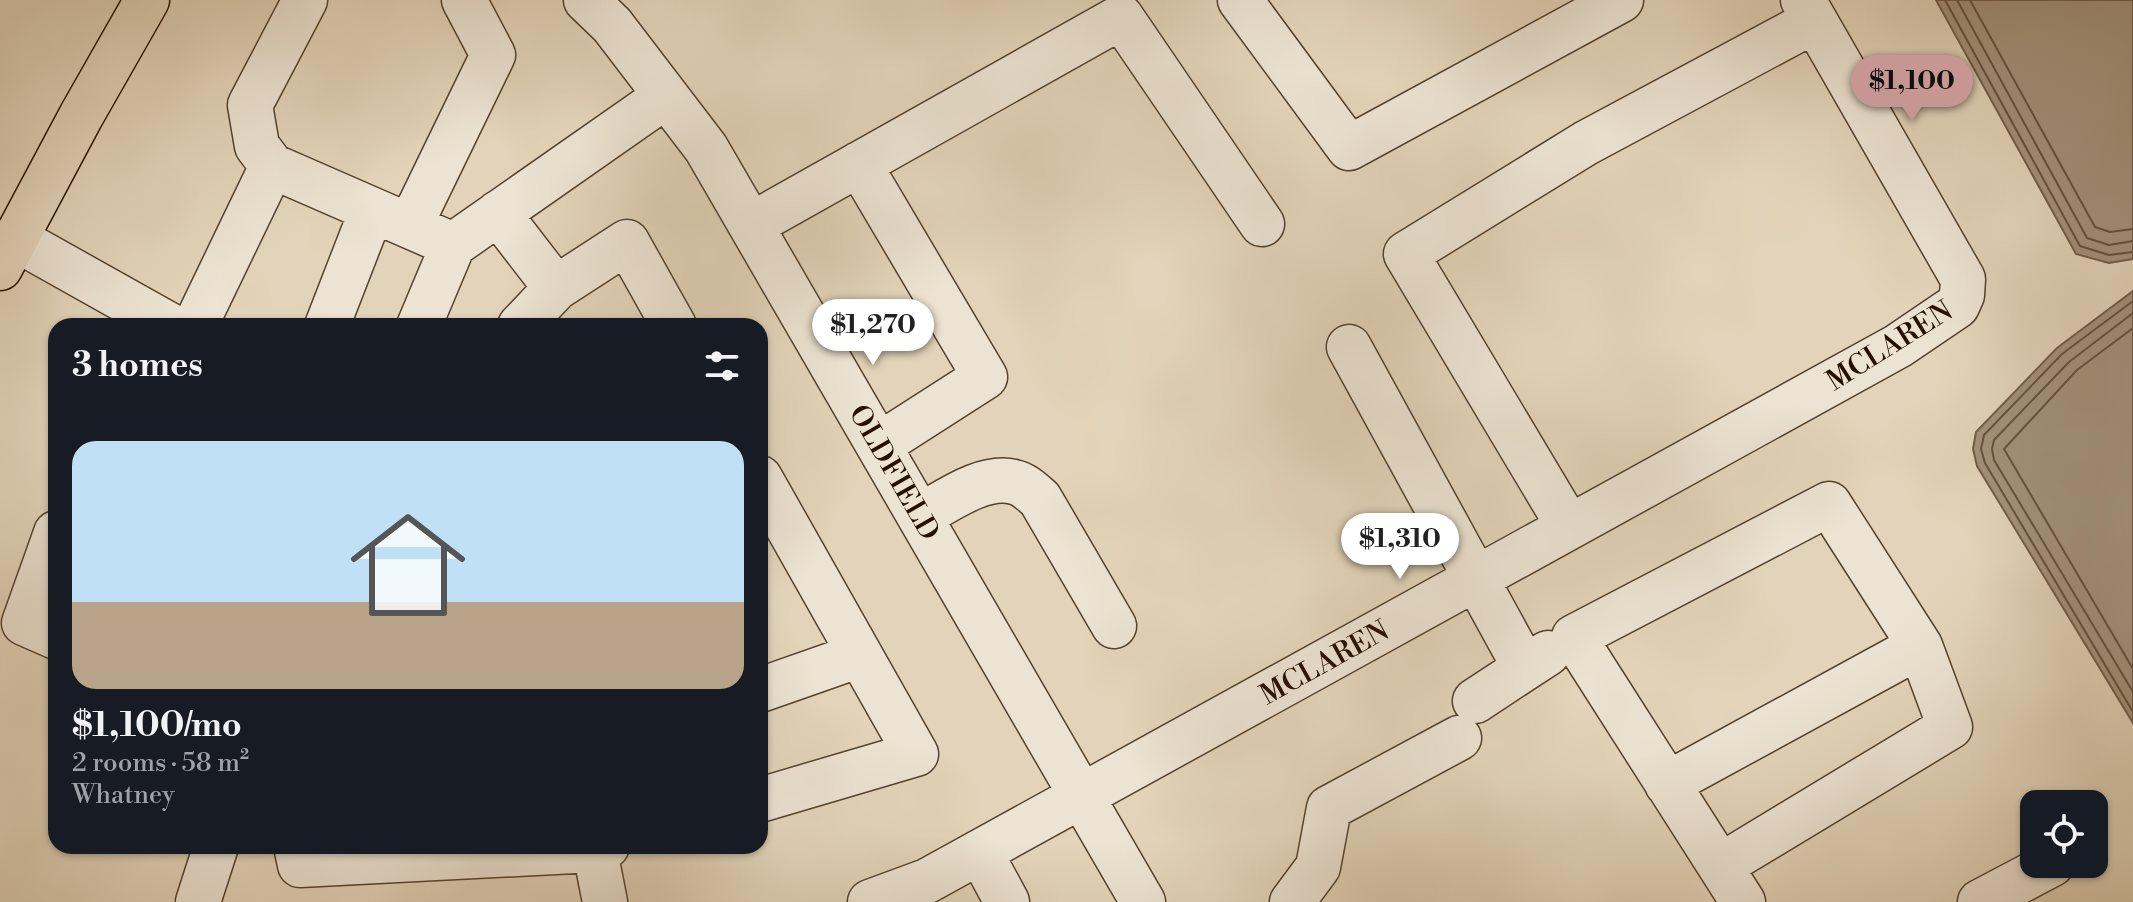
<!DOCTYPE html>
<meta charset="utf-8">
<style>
body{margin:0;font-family:"Libre Bodoni",serif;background:#20242c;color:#f1f3f6;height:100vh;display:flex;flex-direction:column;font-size:30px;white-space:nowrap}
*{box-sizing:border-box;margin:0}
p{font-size:26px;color:#9ea1a6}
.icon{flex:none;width:44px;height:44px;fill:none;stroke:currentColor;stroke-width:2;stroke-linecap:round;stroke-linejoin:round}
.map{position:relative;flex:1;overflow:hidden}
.side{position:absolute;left:48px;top:318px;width:720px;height:536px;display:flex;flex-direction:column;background:#171b24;border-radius:24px;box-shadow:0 2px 6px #0004}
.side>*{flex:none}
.buttons{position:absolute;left:2020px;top:790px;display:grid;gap:16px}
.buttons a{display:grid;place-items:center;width:88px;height:88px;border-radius:16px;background:#171b24;box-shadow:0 2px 6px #0004;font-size:40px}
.price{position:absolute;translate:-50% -68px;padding:0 18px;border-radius:28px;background:#fff;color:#222;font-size:26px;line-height:52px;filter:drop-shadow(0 2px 4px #0008)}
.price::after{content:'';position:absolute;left:50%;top:48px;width:24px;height:18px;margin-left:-12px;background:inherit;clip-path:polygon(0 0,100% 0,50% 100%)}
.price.active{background:#c59692;color:#111}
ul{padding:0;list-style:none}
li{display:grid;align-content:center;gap:16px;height:424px;padding:0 24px}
li span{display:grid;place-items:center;height:248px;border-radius:24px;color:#555}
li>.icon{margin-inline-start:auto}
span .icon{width:144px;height:144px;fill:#fffc;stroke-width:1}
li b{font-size:34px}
h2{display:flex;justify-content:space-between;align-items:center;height:96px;padding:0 24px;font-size:34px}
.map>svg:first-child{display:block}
.water{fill:#a2927b;stroke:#705e4a;stroke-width:2}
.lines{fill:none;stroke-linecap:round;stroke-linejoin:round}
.shore{stroke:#64523e;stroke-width:2}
.minor-casing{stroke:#54422e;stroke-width:47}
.major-casing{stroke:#251100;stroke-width:47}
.minor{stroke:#ece3d2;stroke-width:44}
.major{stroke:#e2d4ba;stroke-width:44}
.labels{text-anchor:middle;stroke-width:8;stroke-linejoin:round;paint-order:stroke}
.street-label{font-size:28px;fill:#251100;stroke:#ece3d2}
</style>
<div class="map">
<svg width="2133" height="902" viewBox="0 0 2133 902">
<rect width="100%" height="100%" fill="#e2d4ba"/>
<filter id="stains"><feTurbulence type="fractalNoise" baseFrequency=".0025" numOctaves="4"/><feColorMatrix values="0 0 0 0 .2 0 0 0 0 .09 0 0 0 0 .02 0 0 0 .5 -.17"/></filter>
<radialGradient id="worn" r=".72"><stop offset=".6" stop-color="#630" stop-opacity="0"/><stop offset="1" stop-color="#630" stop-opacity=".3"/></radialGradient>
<path class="water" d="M1936,0H2133V259L2109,263L2076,254Z
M2133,291V723L1977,466L1973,449L1976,432L2057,348Z"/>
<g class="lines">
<path class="shore" d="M1945,0L2080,246L2109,255L2133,252
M1957,0L2087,238L2109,245L2133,241
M1970,0L2095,227L2110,232L2133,229
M2133,301L2062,354L1984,435L1981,449L1985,463L2133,712
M2133,313L2069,362L1994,440L1992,449L1994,460L2133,692
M2133,328L2077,370L2004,449L2133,669"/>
<g class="minor-casing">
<path id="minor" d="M586,0L612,25L706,148L1143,902
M1240,0L1349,148L1621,0
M859,164L985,377L879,445
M272,166L257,146L250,105L305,0
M498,213L556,288L627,242L674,326
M751,225L1121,17L1262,224
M410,226L493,55L464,0
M14,238L171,326
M195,326L272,166L453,245L666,96
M327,326L372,210
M419,326L453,245
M520,326L556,288
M1349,347L1525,668
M760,478L916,754L760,800
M920,516C946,502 983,474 1014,482C1024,484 1032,492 1040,499L1114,626
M1569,527L1406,254L1586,143L1814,21
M56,533L24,623L56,637
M760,690L860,655
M1475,701L1548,653
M1667,784L1920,646L1829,504L1574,637L1743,902
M296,846L300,865L594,850L607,846
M594,846L605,902
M980,852L1007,902
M1720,866L1950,727L1920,646
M198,902L216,846
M870,902L927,881L1898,346L1957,306L1962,295L1963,279L1803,0
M1292,902L1318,867L1329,808L1459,738
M1980,902L2052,864"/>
</g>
<g class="major-casing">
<path id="major" d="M0,268L81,116L147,0"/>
</g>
<use href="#minor" class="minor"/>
<use href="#major" class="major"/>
</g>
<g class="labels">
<g class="street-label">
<text transform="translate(1889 345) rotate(-32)" y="10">MCLAREN</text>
<text transform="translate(895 472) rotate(60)" y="10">OLDFIELD</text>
<text transform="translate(1324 662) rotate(-29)" y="10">MCLAREN</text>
</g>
</g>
<rect width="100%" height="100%" filter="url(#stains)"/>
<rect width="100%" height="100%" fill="url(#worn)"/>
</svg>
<div class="buttons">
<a><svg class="icon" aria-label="locate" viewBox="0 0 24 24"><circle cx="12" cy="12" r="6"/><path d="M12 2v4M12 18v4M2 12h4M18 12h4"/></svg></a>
</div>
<b class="price active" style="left:1912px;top:123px">$1,100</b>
<b class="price" style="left:873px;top:367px">$1,270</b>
<b class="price" style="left:1400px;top:581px">$1,310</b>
<section class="side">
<h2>3 homes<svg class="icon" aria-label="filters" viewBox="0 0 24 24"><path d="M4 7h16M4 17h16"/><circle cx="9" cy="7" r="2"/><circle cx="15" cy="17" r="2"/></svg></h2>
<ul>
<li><span style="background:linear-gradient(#bfe0f5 65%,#b9a48a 0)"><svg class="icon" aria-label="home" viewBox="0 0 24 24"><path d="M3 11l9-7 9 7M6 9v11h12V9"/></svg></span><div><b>$1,100/mo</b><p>2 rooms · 58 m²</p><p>Whatney</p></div></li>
</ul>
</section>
</div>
